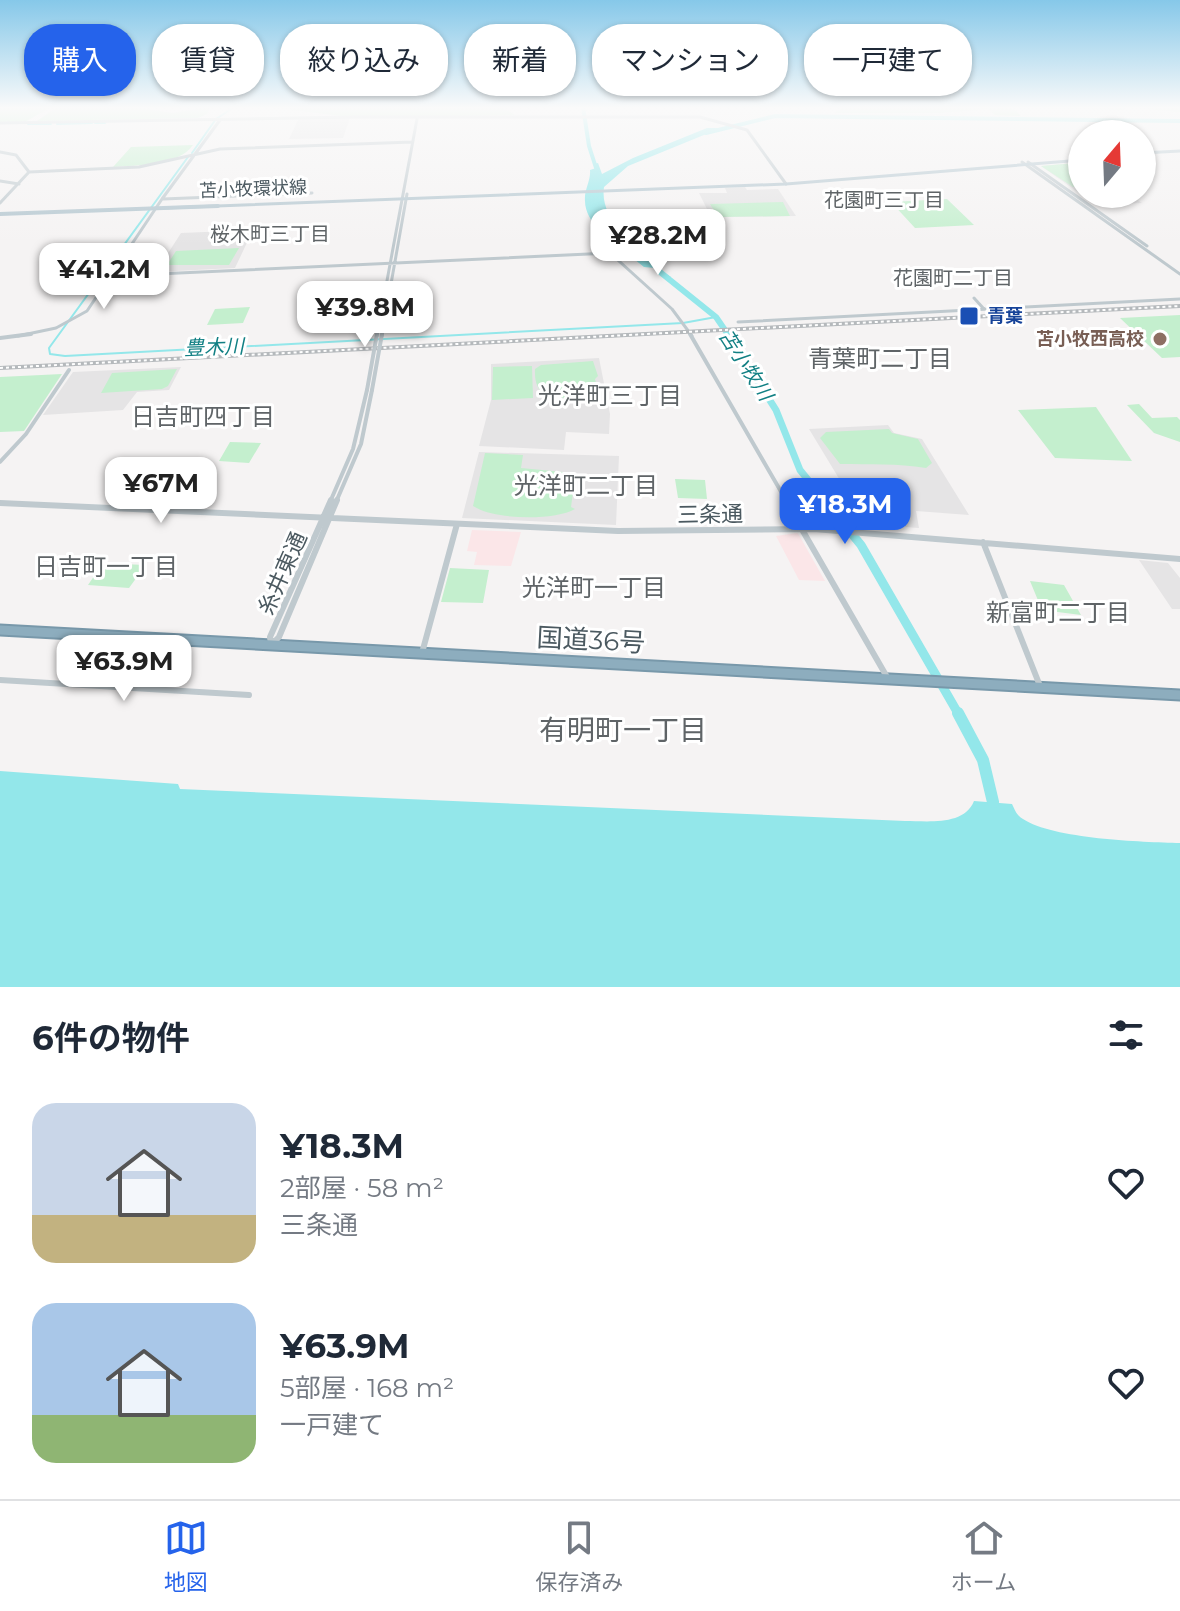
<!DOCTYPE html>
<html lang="ja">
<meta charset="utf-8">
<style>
body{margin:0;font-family:Montserrat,"Noto Sans JP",sans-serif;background:#f6f6f7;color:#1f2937;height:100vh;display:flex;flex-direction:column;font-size:30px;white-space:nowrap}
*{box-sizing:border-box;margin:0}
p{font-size:26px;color:#747a83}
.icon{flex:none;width:44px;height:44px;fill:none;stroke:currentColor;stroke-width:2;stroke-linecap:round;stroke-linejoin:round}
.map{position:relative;height:987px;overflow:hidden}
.drawer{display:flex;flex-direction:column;background:#fff;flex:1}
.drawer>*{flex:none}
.top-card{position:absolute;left:24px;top:24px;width:1132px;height:72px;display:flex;gap:16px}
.needle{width:52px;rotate:19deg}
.tools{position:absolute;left:1068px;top:120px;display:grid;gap:16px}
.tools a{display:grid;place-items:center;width:88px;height:88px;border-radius:50%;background:#fff;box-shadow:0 2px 6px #0004;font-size:40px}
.price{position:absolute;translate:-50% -68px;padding:0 18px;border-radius:16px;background:#fff;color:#222;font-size:26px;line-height:52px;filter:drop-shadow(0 2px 4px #0008)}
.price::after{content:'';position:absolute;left:50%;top:48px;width:24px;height:18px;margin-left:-12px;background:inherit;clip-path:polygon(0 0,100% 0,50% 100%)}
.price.on{background:#2563eb;color:#fff}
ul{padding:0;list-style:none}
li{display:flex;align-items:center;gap:24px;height:200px;padding:0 32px}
li span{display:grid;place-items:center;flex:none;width:224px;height:160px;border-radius:24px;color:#555}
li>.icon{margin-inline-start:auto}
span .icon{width:96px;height:96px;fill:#fffc;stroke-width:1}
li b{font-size:34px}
h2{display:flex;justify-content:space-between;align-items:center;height:96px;padding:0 32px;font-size:34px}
.chip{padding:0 28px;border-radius:32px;background:#fff;box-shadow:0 2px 6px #0004;font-size:28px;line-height:72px}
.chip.on{background:#2563eb;color:#fff}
.menu{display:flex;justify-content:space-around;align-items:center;height:112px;border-top:2px solid #e0e1e3;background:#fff;font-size:22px;color:#747a83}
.menu a{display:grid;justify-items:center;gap:4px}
.menu .on{color:#2563eb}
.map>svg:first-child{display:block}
.education{fill:#e5e4e5}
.medical{fill:#fbe6e8}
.green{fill:#c4efce}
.water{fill:#93e7ea}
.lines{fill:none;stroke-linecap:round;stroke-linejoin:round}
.stream{stroke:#93e7ea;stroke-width:2}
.river-far4{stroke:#93e7ea;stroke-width:4}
.river-far3{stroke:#93e7ea;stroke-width:6}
.river-far2{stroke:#93e7ea;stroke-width:7}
.river-far1{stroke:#93e7ea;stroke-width:9}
.river{stroke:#93e7ea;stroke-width:12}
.highway-casing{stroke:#7898aa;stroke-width:13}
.minor-far2{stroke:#bfc9ce;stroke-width:3}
.minor-far1{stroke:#bfc9ce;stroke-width:4}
.minor{stroke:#bfc9ce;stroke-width:6}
.major-far1{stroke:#b4c6cf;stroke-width:3}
.major{stroke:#b4c6cf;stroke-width:4}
.highway{stroke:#8dadbe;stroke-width:9}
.rail-casing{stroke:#b5b9bc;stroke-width:4}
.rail{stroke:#fff;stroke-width:2;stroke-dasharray:3;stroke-linecap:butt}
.minor-bridge-far1{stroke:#bfc9ce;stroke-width:3}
.minor-bridge{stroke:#bfc9ce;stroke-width:4}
.transit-dot{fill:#1a4fb4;stroke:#fff;stroke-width:3}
.education-dot{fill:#8d6e63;stroke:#fff;stroke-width:3}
.labels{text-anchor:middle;stroke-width:6;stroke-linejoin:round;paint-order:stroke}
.far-street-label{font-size:18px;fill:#4b5960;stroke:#fff}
.far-transit-label{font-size:18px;font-weight:bold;fill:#164399;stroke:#fff;text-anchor:start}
.far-education-label{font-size:18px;font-weight:bold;fill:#785e54;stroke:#fff;text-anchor:end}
.far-neighbourhood-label{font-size:20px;fill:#5f6467;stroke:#fff}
.far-water-label{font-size:20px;font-style:italic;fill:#128084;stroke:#fff}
.street-label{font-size:22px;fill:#4b5960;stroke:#fff}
.neighbourhood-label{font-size:24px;fill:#5f6467;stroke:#fff}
.near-street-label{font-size:26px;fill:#4b5960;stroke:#fff}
.near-neighbourhood-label{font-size:28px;fill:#5f6467;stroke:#fff}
</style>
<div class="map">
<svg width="1180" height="987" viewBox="0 0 1180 987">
<rect width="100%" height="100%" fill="#f5f3f3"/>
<path class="education" d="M299,118H350L343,138L289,139Z
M1077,163L1082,165V194H1129L1142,203L1096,205L1041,166Z
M745,187L747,190L778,189L796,216L711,217L699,193H727L725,188Z
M253,230L235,268L156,272L181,233Z
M599,358L610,414L609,434L566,432L564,450L479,446L491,400V364Z
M181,367L169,390L137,392L123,410L43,415L73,372Z
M888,425L894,433L922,439L969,515L916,511L919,528L905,527L902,511L852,500L809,429Z
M479,452L619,456L616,525L462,518Z
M1139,560L1168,563L1180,578V609H1172Z"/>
<path class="medical" d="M472,530L521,532L511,566L474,565L477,552L467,551Z
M797,533L799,535L825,581L799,580L776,536Z"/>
<path class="green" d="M0,107H51L25,122H0Z
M57,107H135L172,113L210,107L207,114L198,118L37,121Z
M270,107H502L515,115L357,118Z
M844,107H1180V112L1121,107L1125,110L1005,108L1014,109L1021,116L995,115L988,109L939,113H834Z
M193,145C178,166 138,165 113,167L131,147Z
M1075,163L1082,166V187H1073L1041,166Z
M947,199L974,225L915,228L891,202Z
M783,202L790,216L718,217L710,204Z
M239,248L229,265H167L176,251Z
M250,307L243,323L207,325L215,309Z
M1180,315V357L1162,358L1120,318Z
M593,361L598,376L595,379L598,391L591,398C564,396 533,406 535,369L541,365Z
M532,366L533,398L492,400L493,367Z
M177,369L168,386L162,389L101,393L112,373Z
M62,374L24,431L0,432V377Z
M1139,404L1152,418L1177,417L1180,420V442L1154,433L1127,405Z
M1096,407L1132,461L1055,458L1018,410Z
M889,429L892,433L918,439L932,463L926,468C897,463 870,465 840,464L820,438L826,432Z
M230,442L261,443L249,463L219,461Z
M485,453L523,455L521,468L563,472V476L575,477L571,507L575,509C554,521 494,520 473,506Z
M675,479L705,480L707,499L678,498Z
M103,563L144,565L145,566L129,588L88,585Z
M450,568L489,570L483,603L441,602Z
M1030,581L1064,585L1081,615L1042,610Z"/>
<path class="water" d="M707,128H721L628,166L604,187C599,223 638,243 663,263L661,271L671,277H669L655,268L644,267C625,251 585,228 585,201C584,189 591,181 590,170L596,168L593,164L598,163L602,174L633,158Z
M0,771L178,784L180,789L905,821C928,821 964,826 974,801L1012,804C1015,810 1016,815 1023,819C1053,839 1142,842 1180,843V987H0Z"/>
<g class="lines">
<path class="stream" d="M95,123H105
M28,124H51
M57,124L92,123
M192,153L216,119L234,107
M188,157L49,348L50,354L65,356L683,323L716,317"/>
<path class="river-far4" d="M583,107L589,146L597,171
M706,133L775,116L1180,121"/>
<path class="river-far3" d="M660,272L716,317L729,336"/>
<path class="river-far2" d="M728,334L776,410L800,470L826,502"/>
<path class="river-far1" d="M824,500L861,545L959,715"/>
<path class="river" d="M958,713L983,760L993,802"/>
<g class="highway-casing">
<path id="highway" d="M0,630L1180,695"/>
</g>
<path class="minor-far2" d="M0,123L355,117H700L747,130L786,184
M0,152L16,155L29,172L0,203
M1022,162L1180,274
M1028,162L1147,246
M29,172L139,167L220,149L412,142
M0,181L19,184
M163,199L312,193
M113,276L610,253L672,309L692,336
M974,298L984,309
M386,312L407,194
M381,313L417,119
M738,322L1180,299
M18,336L56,328L87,311L162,199L220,120"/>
<path class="minor-far1" d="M690,334L787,502
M0,338L31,334
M0,462L26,434L69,370
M330,502L353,449L367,390
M336,502L361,444L372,390"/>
<path class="minor" d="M785,500L887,677
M0,503L618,531L814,529L1180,559
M983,542L1040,686
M271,644L270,637L331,500
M272,644L279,637L337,500
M422,653L457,524
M0,680L249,695"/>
<path class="major-far1" d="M1142,153L1180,151
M165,208L786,184L1082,160"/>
<path class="major" d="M0,214L218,206"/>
<use href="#highway" class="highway"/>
<g class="rail-casing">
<path id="rail" d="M0,368L1180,306"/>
</g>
<use href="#rail" class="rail"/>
<path class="minor-bridge-far1" d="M377,336L381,313
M382,336L386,312"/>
<path class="minor-bridge" d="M367,390L377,334
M372,390L382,334"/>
</g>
<linearGradient id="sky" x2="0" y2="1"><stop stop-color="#86c8e9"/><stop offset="0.44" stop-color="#fafafa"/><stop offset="1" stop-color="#fafafa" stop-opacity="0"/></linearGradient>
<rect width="1180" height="245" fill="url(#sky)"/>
<rect class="transit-dot" x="959" y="306" width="20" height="20" rx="4"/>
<circle class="education-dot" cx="1160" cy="339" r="8"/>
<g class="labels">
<g class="far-street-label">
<text transform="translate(253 189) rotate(-2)" y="6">苫小牧環状線</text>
</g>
<g class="far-transit-label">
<text x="987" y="322">青葉</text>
</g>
<g class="far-education-label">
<text x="1144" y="345">苫小牧西高校</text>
</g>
<g class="far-neighbourhood-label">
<text x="884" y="207">花園町三丁目</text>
<text x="270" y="241">桜木町三丁目</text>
<text x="953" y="285">花園町二丁目</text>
</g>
<g class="far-water-label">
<text transform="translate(214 347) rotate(-2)" y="7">豊木川</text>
<text transform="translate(746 365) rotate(57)" y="7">苫小牧川</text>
</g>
<g class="street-label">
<text transform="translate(710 514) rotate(-1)" y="8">三条通</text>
<text transform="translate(282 573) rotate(-66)" y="8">糸井東通</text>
</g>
<g class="neighbourhood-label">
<text x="880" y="367">青葉町二丁目</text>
<text x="610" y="404">光洋町三丁目</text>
<text x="203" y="425">日吉町四丁目</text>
<text x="586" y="494">光洋町二丁目</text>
<text x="106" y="575">日吉町一丁目</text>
<text x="594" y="596">光洋町一丁目</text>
<text x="1058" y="621">新富町二丁目</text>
</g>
<g class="near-street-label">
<text transform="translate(591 640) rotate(3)" y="9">国道36号</text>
</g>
<g class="near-neighbourhood-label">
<text x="623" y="740">有明町一丁目</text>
</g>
</g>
</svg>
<div class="tools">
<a><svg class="needle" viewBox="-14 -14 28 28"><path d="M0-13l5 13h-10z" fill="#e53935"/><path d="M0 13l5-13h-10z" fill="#747a83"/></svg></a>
</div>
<b class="price" style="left:658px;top:277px">¥28.2M</b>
<b class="price" style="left:104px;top:311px">¥41.2M</b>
<b class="price" style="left:365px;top:349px">¥39.8M</b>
<b class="price" style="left:161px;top:525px">¥67M</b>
<b class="price on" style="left:845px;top:546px">¥18.3M</b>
<b class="price" style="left:124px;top:703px">¥63.9M</b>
<div class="top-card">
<a class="chip on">購入</a>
<a class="chip">賃貸</a>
<a class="chip">絞り込み</a>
<a class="chip">新着</a>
<a class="chip">マンション</a>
<a class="chip">一戸建て</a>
</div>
</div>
<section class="drawer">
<h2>6件の物件<svg class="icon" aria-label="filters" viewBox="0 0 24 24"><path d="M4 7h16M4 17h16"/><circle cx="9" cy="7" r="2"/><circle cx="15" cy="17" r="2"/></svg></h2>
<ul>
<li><span style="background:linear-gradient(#c9d6e8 70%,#c2b280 0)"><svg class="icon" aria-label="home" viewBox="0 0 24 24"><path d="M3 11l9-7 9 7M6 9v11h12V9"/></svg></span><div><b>¥18.3M</b><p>2部屋 · 58 m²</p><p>三条通</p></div><svg class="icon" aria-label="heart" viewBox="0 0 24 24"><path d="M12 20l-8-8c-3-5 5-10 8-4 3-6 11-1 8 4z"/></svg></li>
<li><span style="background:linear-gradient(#a9c7e8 70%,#8fb573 0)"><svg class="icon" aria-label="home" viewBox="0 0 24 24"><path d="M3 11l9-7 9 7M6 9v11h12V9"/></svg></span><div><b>¥63.9M</b><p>5部屋 · 168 m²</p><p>一戸建て</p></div><svg class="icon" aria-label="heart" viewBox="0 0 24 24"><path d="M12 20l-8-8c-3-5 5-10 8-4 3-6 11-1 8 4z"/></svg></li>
</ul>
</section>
<nav class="menu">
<a class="on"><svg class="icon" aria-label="map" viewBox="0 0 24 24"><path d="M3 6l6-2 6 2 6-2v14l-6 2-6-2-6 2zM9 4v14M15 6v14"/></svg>地図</a>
<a><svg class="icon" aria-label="saved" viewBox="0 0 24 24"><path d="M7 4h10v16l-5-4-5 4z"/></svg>保存済み</a>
<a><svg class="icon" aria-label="home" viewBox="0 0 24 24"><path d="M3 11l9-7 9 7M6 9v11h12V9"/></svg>ホーム</a>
</nav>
